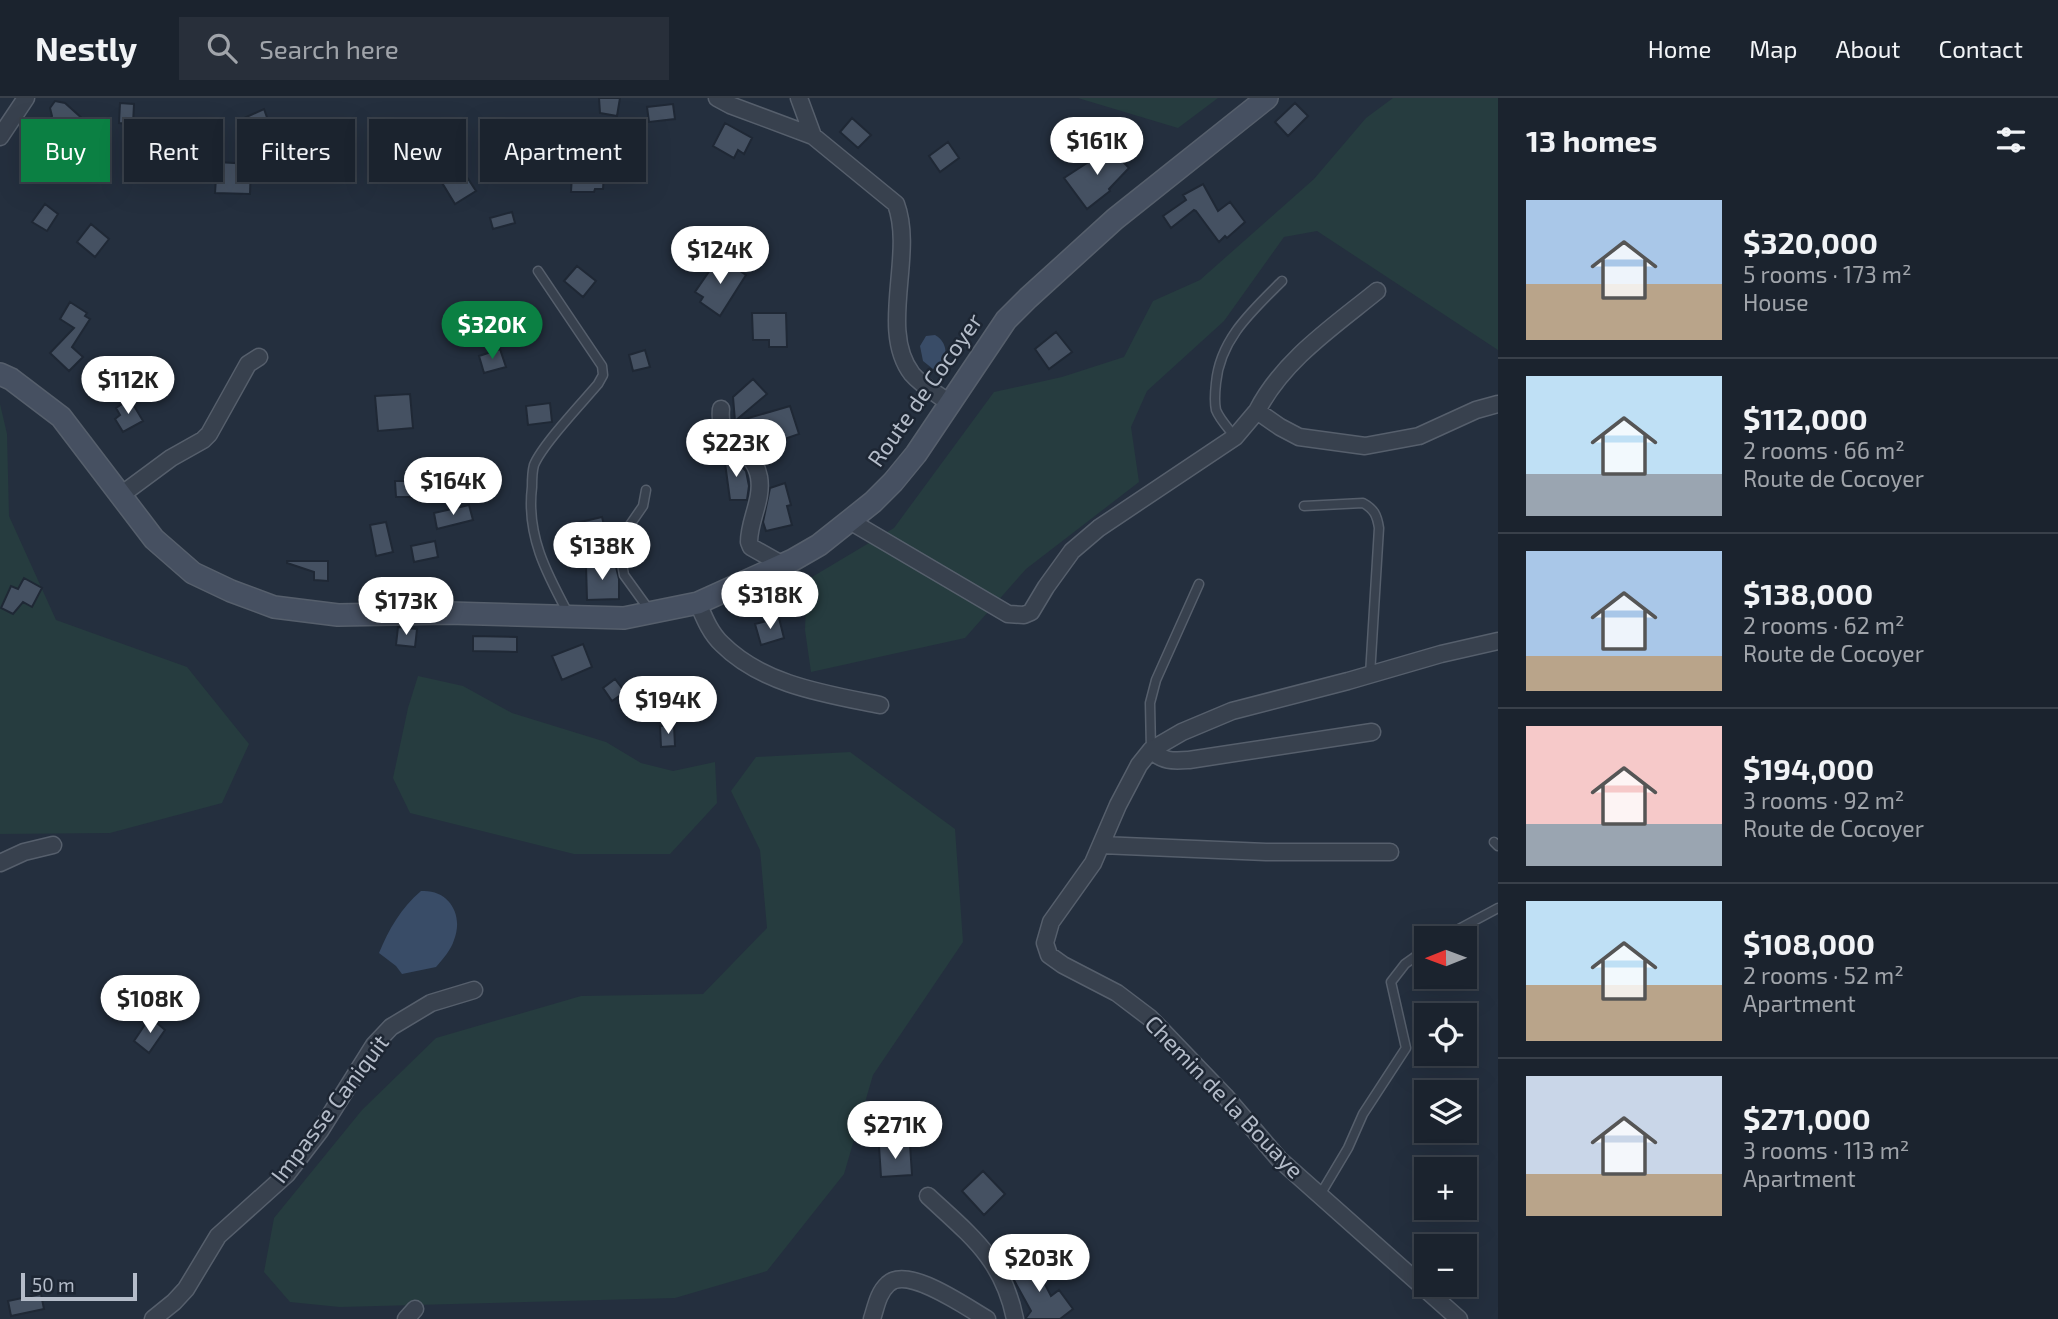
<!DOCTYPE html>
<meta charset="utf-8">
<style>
body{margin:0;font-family:"Exo 2",sans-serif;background:#282f3a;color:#f1f3f6;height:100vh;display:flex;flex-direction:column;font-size:26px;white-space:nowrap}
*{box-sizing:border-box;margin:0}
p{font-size:23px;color:#a0a4aa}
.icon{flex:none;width:38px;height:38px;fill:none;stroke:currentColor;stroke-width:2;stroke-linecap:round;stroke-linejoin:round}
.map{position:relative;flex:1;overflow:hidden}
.drawer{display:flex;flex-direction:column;background:#1b232e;width:560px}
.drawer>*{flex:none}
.banner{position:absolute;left:21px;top:21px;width:665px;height:63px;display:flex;gap:14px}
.needle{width:46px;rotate:269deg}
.tools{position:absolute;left:1414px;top:828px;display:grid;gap:14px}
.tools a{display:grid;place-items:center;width:63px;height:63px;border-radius:0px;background:#1b232e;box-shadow:0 7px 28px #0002,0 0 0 2px #39404a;font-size:35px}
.scale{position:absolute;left:21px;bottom:18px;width:116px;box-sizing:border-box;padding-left:7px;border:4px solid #b4bcc9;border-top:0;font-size:19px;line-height:24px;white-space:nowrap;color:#b4bcc9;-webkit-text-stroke:5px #1d2633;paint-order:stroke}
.price{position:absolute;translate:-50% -60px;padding:0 16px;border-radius:24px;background:#fff;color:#222;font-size:23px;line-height:46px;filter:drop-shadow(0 2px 4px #0008)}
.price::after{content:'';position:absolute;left:50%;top:42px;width:21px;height:16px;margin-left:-10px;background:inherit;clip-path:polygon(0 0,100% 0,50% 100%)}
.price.current{background:#0b8043;color:#fff}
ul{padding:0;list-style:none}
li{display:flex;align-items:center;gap:21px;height:175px;padding:0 28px}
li+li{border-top:2px solid #39404a}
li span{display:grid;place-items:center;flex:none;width:196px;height:140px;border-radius:0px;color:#555}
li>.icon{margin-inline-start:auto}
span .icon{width:84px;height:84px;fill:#fffc;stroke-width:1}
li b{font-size:30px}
h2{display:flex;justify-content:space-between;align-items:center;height:84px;padding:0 28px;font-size:30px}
.pill{padding:0 24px;border-radius:0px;background:#1b232e;box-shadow:0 7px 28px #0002,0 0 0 2px #39404a;font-size:24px;line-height:63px}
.pill.current{background:#0b8043;color:#fff}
header{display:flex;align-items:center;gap:42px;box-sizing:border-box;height:98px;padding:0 35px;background:#1b232e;border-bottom:2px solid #39404a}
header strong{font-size:33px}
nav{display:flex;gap:38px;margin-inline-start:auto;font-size:24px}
.search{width:490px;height:63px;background:#282f3a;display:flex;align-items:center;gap:18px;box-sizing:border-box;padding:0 24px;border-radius:0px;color:#a0a4aa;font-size:26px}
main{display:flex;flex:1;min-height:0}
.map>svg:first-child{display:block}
.green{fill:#263c3f}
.water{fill:#394c67}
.building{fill:#455162;stroke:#1f2835;stroke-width:2}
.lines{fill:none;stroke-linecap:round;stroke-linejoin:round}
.service-casing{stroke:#565f6c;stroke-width:11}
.minor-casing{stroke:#565f6c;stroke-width:19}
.secondary-casing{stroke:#565f6c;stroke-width:24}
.service{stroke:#38414e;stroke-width:8}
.minor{stroke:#38414e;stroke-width:16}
.secondary{stroke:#465061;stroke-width:21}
.labels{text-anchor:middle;stroke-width:5;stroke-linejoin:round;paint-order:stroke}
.street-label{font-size:23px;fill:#b4bcc9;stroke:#1d2633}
</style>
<header>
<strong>Nestly</strong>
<div class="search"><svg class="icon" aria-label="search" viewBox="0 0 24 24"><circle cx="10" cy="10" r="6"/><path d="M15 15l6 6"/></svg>Search here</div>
<nav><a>Home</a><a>Map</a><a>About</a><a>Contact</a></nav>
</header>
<main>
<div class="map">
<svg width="1498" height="1221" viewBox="0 0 1498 1221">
<rect width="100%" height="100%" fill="#242f3e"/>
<path class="green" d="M1078,0H1218L1178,30Z
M1393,0H1498V252L1317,133L1284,139L1224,223L1147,293L1131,329L1139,384L1026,471L965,540L811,574L805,532L807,482L894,430L994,294L1062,279L1124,259L1153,203L1200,182L1314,81L1366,20Z
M0,306L7,336L9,418L56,522L187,569L249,646L222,705L110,735L0,736Z
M418,578L463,588L512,615L606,644L641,665L673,673L715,664L717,705L670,756H574L410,715L393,680L408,610Z
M850,654L955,731L963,844L873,977L844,1076L767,1173L675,1200L340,1209L290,1204L264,1174L274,1120L362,1012L436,940L581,898L703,896L767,830L760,752L731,693L756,659Z"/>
<path class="water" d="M935,237C947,244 947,255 944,268L933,271L923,263L920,248L926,238Z
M421,793C449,791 464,817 454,842C451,852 443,861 436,869L402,876L396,868L379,855C389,831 401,810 421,793Z"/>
<path class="building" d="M599,0H620L617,18L600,15Z
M55,3L65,5L85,23L60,56L37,39L52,18L50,10Z
M120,5L134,6L133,26L119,25Z
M1295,5L1308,18L1288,38L1275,24Z
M673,6L675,21L649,24L647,9Z
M264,11L270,28L249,36L242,21Z
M852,20L871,37L858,50L840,34Z
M725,25L752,40L744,56L738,52L734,60L713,48Z
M948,44L959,60L940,74L929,58Z
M1110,50L1129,70L1109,91L1110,93L1087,111L1064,80Z
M568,59L605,60L603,91H595L594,94H571L572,77L567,76Z
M217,64L251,66L250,96L215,95Z
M461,70L476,93L455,106L441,83Z
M1203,86L1218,113L1230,104L1245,124L1227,140L1225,138L1219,144L1196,113L1194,112L1171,130L1163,118L1186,102L1183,97Z
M45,106L58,116L47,133L32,124Z
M512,114L515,125L493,131L490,120Z
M91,126L109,141L95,159L77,144Z
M719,159L746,177L720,218L700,204L703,199L695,194Z
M577,168L596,183L583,199L564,183Z
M70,204L87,215L85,218L90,221L72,249L83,259L69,273L50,255L74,230L60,221Z
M752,215H786L787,249H769V242H753Z
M1056,234L1072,254L1049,271L1035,251Z
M500,251L506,269L484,275L479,258Z
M645,252L650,269L633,273L629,257Z
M753,281L767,296L735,323L733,299Z
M410,296L413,330L378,333L375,298Z
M130,301L143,323L123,334L115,321L120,317L116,310Z
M550,305L552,324L528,327L526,308Z
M790,308L799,336L776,344L773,333L746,341L736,331L735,324Z
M723,350L746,373L749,388L747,402H730Z
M395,383H433V399H396Z
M785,385L791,407L787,408L792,427L766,433L763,424L770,390Z
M469,407L473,422L437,431L434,415Z
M602,419L608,443L582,449L576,425Z
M386,424L393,454L376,458L370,427Z
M435,443L438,459L414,464L411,448Z
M287,463H328V483L314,482V474L287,465Z
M615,465L619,481V501L587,502L586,467Z
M24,480L42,490L32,509L23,504L13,516L1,510L11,488L18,491Z
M779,520L784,540L761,547L755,526Z
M398,529L417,531L415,549L396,547Z
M473,538L517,539V554L473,553Z
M583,546L592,569L562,582L552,558Z
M615,581L625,594L612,603L603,590Z
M674,627L675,648L661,649L660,628Z
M150,919L165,932L149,955L134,943Z
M910,1046L912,1077L881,1079L879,1048Z
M983,1073L1005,1096L984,1117L962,1093Z
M1032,1161L1051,1198L1059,1192L1073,1211L1060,1221H1025L1031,1213L1009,1173Z
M41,1196L44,1211L11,1218L8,1203Z"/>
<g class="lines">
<g class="service-casing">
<path id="service" d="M538,173L602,268L603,277L598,286C582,305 542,347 534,367C532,374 532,383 532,389C526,438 547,476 569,517
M1235,339C1229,331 1220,322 1216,312C1214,303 1215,294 1216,285C1220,241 1252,213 1282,183
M646,392L643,408L623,437L621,460L624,477L650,513
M1304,408L1363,405C1374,411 1377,417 1379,430L1370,577
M1151,652L1150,605L1156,582L1199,486
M1494,744L1498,748
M1442,840L1498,810
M1320,1097L1348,1050L1363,1016L1406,950L1391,884L1405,866L1426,851"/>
</g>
<g class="minor-casing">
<path id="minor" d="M717,0L730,7L813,38L896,106C915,157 878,232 912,276C922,288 939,297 951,306
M799,0L813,38
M0,39L26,0
M721,311C717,349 753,346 759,379C763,402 749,422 749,444L751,449L783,467
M1257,313C1283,262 1334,228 1377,193
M121,397L171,360L203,342L209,336L248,266L259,259
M850,423L1008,516L1024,517L1031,514L1046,489L1072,453L1099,430L1235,339L1257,313L1280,329L1299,339L1365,348L1419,338L1476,312L1498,306
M698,505C704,519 710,535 722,546C763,587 826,596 880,607
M1151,652C1163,664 1173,663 1189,662L1372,634
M1101,747L1266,754H1390
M0,765L24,754L53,747
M928,1098C971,1138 1003,1161 1015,1221
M153,1221L174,1204L186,1191L218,1138L287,1076L320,1033L374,947L391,929L431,905L474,892
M406,1221L415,1211
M872,1221C876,1209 878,1195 888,1186C908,1167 967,1210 987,1221
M1459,1221L1279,1061L1225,998L1150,920L1117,895L1063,867L1049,857L1045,845L1051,824L1093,765L1118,707L1139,667L1151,652L1182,634L1232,613L1348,583L1441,556L1498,543"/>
</g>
<g class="secondary-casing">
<path id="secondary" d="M0,276L11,281L61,319L154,441L193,475L231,493L274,509L338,517L449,515L624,520L698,505L793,462L819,447L873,404L893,384L916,356L1006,222L1028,200L1115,121L1267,0"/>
</g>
<use href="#service" class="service"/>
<use href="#minor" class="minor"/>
<use href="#secondary" class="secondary"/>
</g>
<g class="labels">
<g class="street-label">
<text transform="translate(925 292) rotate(-55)" y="8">Route de Cocoyer</text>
<text transform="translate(1224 999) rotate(46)" y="8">Chemin de la Bouaye</text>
<text transform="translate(330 1011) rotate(-53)" y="8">Impasse Caniquit</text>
</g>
</g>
</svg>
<div class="tools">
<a><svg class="needle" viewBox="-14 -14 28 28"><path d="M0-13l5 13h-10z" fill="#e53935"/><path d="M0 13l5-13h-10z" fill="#a0a4aa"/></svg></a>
<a><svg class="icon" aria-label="locate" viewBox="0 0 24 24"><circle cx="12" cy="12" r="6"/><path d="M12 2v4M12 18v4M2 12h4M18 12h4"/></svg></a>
<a><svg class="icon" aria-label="layers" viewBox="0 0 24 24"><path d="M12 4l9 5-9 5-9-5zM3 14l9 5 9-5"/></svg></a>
<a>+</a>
<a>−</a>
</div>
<div class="scale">50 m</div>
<b class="price" style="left:1097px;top:79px">$161K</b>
<b class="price" style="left:720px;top:188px">$124K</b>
<b class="price current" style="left:492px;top:263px">$320K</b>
<b class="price" style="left:128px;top:318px">$112K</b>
<b class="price" style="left:736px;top:381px">$223K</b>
<b class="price" style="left:453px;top:419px">$164K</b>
<b class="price" style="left:602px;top:484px">$138K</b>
<b class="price" style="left:770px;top:533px">$318K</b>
<b class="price" style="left:406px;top:539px">$173K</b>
<b class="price" style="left:668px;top:638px">$194K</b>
<b class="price" style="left:150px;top:937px">$108K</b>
<b class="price" style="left:895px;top:1063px">$271K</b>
<b class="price" style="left:1039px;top:1196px">$203K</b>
<div class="banner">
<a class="pill current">Buy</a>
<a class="pill">Rent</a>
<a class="pill">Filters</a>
<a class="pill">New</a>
<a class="pill">Apartment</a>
</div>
</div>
<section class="drawer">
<h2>13 homes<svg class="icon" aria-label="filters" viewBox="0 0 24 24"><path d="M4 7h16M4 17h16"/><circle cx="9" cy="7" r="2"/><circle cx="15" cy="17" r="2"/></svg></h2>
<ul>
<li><span style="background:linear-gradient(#a9c7e8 60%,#b9a48a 0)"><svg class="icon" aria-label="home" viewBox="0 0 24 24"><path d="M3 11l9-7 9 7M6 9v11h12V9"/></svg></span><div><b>$320,000</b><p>5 rooms · 173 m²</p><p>House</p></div></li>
<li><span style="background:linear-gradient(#bfe0f5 70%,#9aa5b1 0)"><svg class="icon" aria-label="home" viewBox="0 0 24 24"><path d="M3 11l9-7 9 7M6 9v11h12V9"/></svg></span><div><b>$112,000</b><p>2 rooms · 66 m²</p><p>Route de Cocoyer</p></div></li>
<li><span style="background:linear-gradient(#a9c7e8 75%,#b9a48a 0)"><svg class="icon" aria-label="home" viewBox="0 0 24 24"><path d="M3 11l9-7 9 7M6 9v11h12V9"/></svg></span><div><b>$138,000</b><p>2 rooms · 62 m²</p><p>Route de Cocoyer</p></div></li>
<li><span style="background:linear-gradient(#f6c9c9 70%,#9aa5b1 0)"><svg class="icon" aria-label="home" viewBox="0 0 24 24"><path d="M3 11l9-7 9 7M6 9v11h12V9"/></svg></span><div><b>$194,000</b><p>3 rooms · 92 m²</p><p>Route de Cocoyer</p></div></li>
<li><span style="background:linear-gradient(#bfe0f5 60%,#b9a48a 0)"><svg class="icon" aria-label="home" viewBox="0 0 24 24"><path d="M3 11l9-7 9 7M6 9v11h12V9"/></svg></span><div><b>$108,000</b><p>2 rooms · 52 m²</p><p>Apartment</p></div></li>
<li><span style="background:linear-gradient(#c9d6e8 70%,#b9a48a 0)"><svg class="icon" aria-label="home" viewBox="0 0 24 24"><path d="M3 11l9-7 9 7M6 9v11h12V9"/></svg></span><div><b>$271,000</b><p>3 rooms · 113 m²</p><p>Apartment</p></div></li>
</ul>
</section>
</main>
